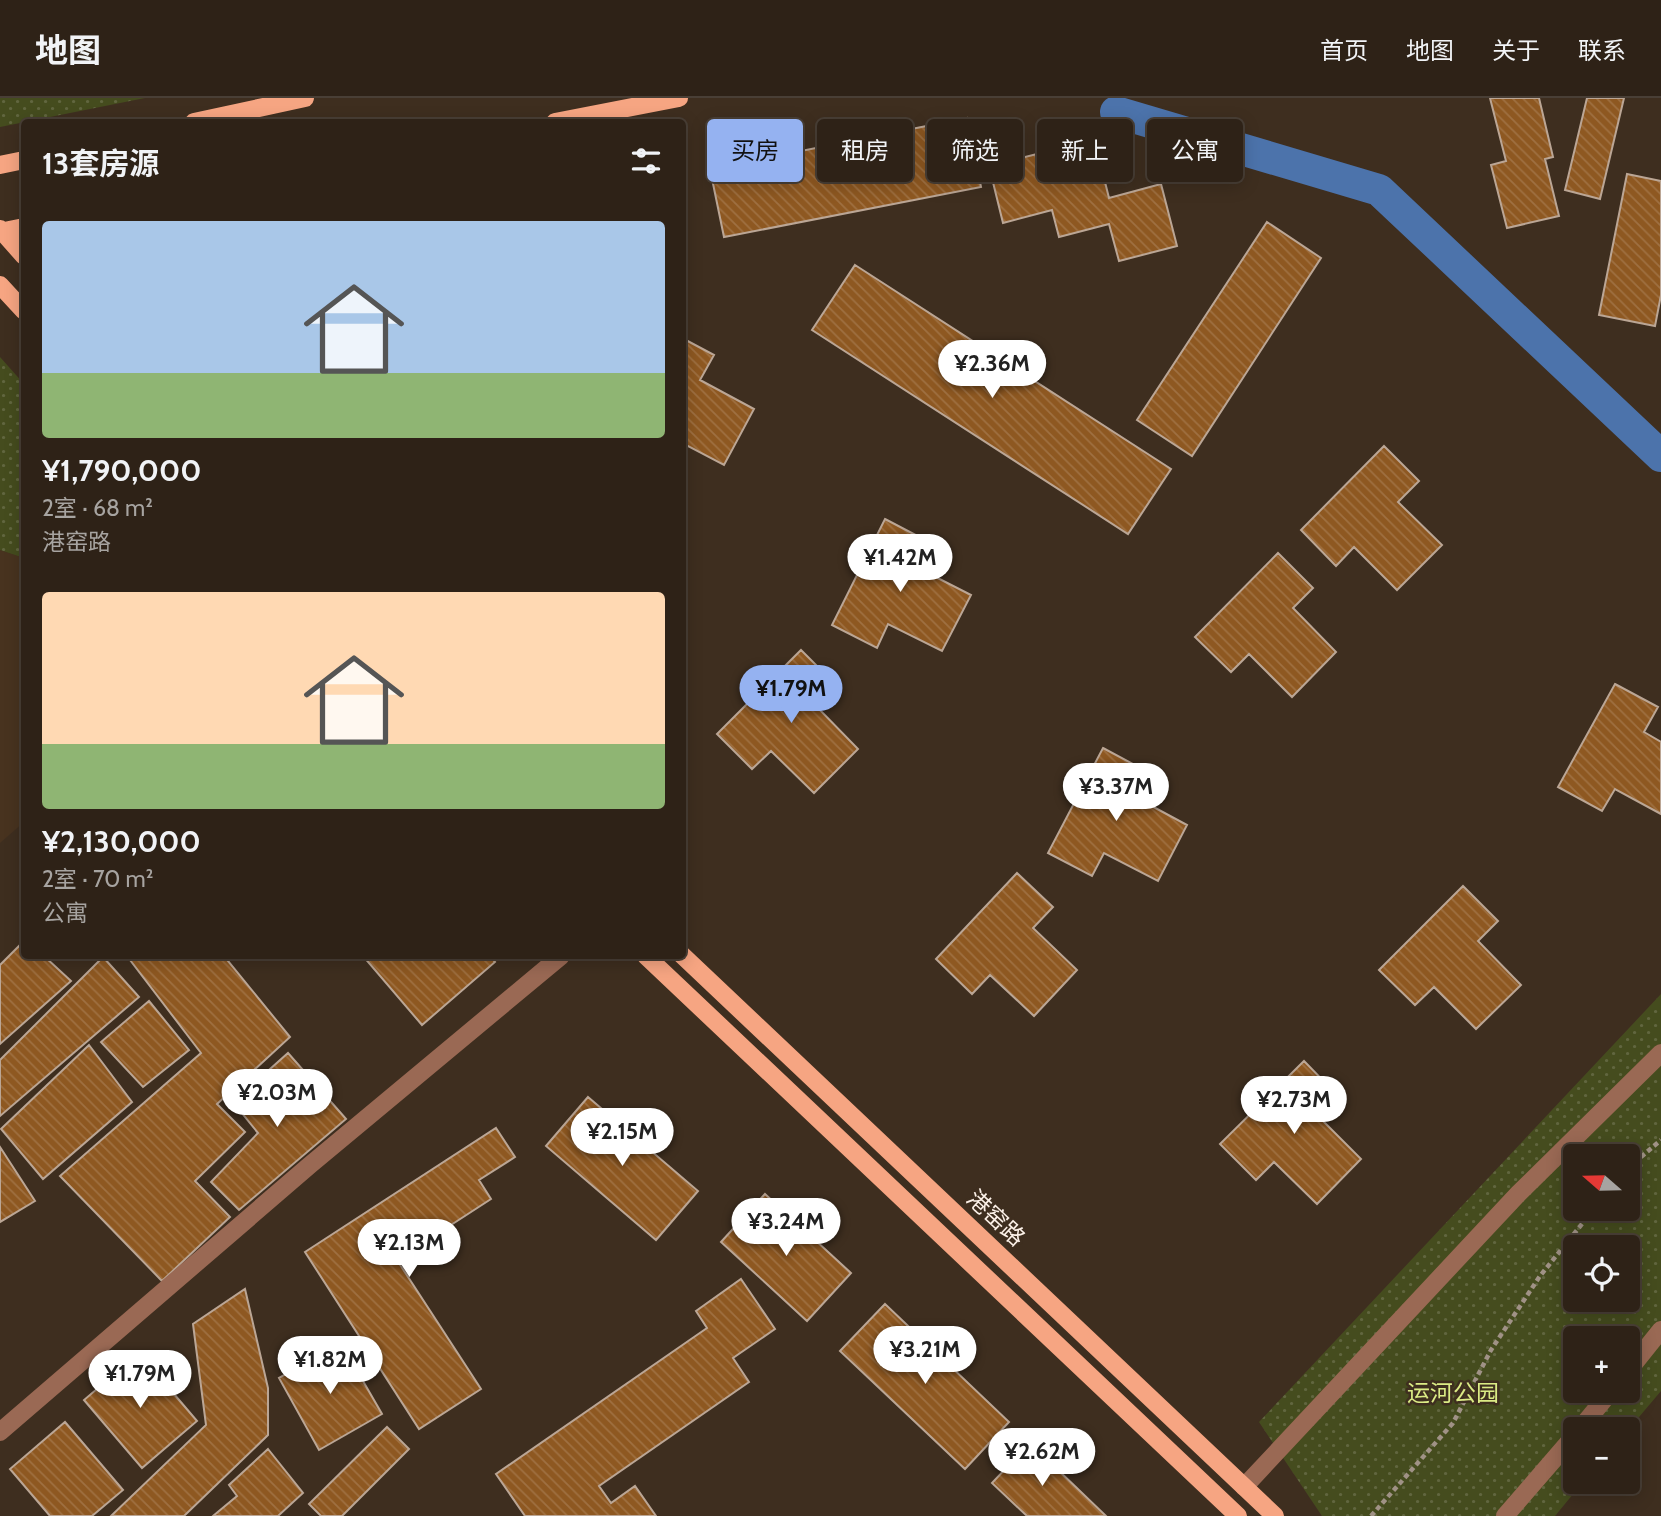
<!DOCTYPE html>
<html lang="zh">
<meta charset="utf-8">
<style>
body{margin:0;font-family:Cabin,"Noto Sans SC",sans-serif;background:#362a20;color:#f1f3f6;height:100vh;display:flex;flex-direction:column;font-size:26px;white-space:nowrap}
*{box-sizing:border-box;margin:0}
p{font-size:23px;color:#a7a4a1}
.icon{flex:none;width:38px;height:38px;fill:none;stroke:currentColor;stroke-width:2;stroke-linecap:round;stroke-linejoin:round}
.map{position:relative;flex:1;overflow:hidden}
.side{position:absolute;left:21px;top:21px;width:665px;height:840px;display:flex;flex-direction:column;background:#2e2217;border-radius:7px;box-shadow:0 4px 18px #0003,0 0 0 2px #493f36}
.side>*{flex:none}
.hud{position:absolute;left:707px;top:21px;width:665px;height:63px;display:flex;gap:14px}
.needle{width:46px;rotate:290deg}
.fabs{position:absolute;left:1563px;top:1046px;display:grid;gap:14px}
.fabs a{display:grid;place-items:center;width:77px;height:77px;border-radius:7px;background:#2e2217;box-shadow:0 4px 18px #0003,0 0 0 2px #493f36;font-size:35px}
.price{position:absolute;translate:-50% -60px;padding:0 16px;border-radius:24px;background:#fff;color:#222;font-size:23px;line-height:46px;filter:drop-shadow(0 2px 4px #0008)}
.price::after{content:'';position:absolute;left:50%;top:42px;width:21px;height:16px;margin-left:-10px;background:inherit;clip-path:polygon(0 0,100% 0,50% 100%)}
.price.active{background:#95b2f1;color:#111}
ul{padding:0;list-style:none}
li{display:grid;align-content:center;gap:14px;height:371px;padding:0 21px}
li span{display:grid;place-items:center;height:217px;border-radius:7px;color:#555}
li>.icon{margin-inline-start:auto}
span .icon{width:126px;height:126px;fill:#fffc;stroke-width:1}
li b{font-size:30px}
h2{display:flex;justify-content:space-between;align-items:center;height:84px;padding:0 21px;font-size:30px}
.tag{padding:0 24px;border-radius:7px;background:#2e2217;box-shadow:0 4px 18px #0003,0 0 0 2px #493f36;font-size:24px;line-height:63px}
.tag.active{background:#95b2f1;color:#111}
header{display:flex;align-items:center;gap:42px;box-sizing:border-box;height:98px;padding:0 35px;background:#2e2217;border-bottom:2px solid #493f36}
header strong{font-size:33px}
nav{display:flex;gap:38px;margin-inline-start:auto;font-size:24px}
.map>svg:first-child{display:block}
.built{fill:#48331f}
.green{fill:url(#green-dots);fill-rule:evenodd}
.lines{fill:none;stroke-linecap:round;stroke-linejoin:round}
.canal{stroke:#4c73ab;stroke-width:32}
.building{fill:url(#building-back-hatch);stroke:#bba695;stroke-width:2}
.path{stroke:#a09286;stroke-width:4.5;stroke-dasharray:5 3.5;stroke-linecap:butt}
.minor{stroke:#9a6954;stroke-width:18}
.major{stroke:#f6a582;stroke-width:18}
.labels{text-anchor:middle;stroke-width:5;stroke-linejoin:round;paint-order:stroke}
.street-label{font-size:23px;fill:#fcf1e8;stroke:#3e2e1f}
.park-label{font-size:23px;fill:#dbeb85;stroke:#3e2e1f}
</style>
<header>
<strong>地图</strong>
<nav><a>首页</a><a>地图</a><a>关于</a><a>联系</a></nav>
</header>
<div class="map">
<svg width="1661" height="1418" viewBox="0 0 1661 1418">
<defs>
<pattern id="green-dots" width="8" height="8" patternUnits="userSpaceOnUse" patternTransform="scale(1.75)"><rect width="8" height="8" fill="#454c1e"/><path d="M2 2h.1M6 6h.1" fill="none" stroke="#61663f" stroke-width="1.8" stroke-linecap="round"/></pattern>
<pattern id="building-back-hatch" width="6" height="6" patternUnits="userSpaceOnUse" patternTransform="scale(1.75)"><rect width="6" height="6" fill="#8e5821"/><path d="M-1 5l2 2M0 0l6 6M5-1l2 2" fill="none" stroke="#9f7041"/></pattern>
</defs>
<rect width="100%" height="100%" fill="#3e2e1f"/>
<path class="built" d="M0,452L24,460V724L0,745Z"/>
<path class="green" d="M0,0H145L0,29Z
M0,259L24,286V460L0,452Z
M1661,896V1293L1628,1332H1575V1384H1583L1555,1418H1322L1259,1324ZM1575,1059H1628V1111H1575ZM1575,1150H1628V1202H1575ZM1575,1241H1628V1293H1575Z"/>
<g class="lines">
<path class="canal" d="M1116,14L1379,92L1661,358"/>
</g>
<path class="building" d="M1490,0H1539L1553,59L1545,61L1559,118L1507,130L1491,67L1506,63Z
M1587,0H1624L1600,101L1565,92Z
M967,20L981,89L724,139L710,71Z
M1045,54L1052,81L1101,68L1109,100L1161,86L1177,148L1119,163L1109,126L1059,139L1052,112L1003,125L989,68Z
M1627,76L1661,83V197L1655,228L1599,217Z
M1267,124L1321,160L1192,358L1137,322Z
M855,167L1171,371L1128,436L812,232Z
M682,240L714,257L700,282L754,311L724,367L682,345Z
M1384,348L1419,383L1398,404L1442,447L1397,492L1354,449L1336,468L1301,432Z
M885,421L929,444L916,469L971,497L942,553L888,526L877,550L832,527Z
M1278,455L1313,490L1293,510L1336,554L1292,599L1249,556L1231,574L1195,539Z
M801,552L835,586L815,607L858,651L814,695L771,653L752,671L717,636Z
M1615,586L1658,609L1644,634L1661,644V716L1615,691L1602,713L1558,689Z
M1103,650L1146,673L1133,698L1187,727L1158,783L1104,755L1092,778L1048,755Z
M1017,775L1053,809L1033,830L1077,872L1034,918L990,877L972,896L936,861Z
M1463,788L1498,823L1478,843L1521,887L1476,931L1434,889L1415,907L1379,872Z
M24,843V858H44L71,883L0,946V867Z
M127,858H224L290,939L217,1006L245,1034L195,1083L230,1119L162,1183L60,1078L201,955Z
M363,858H490L495,864L422,927Z
M103,859L139,899L0,1018V962Z
M149,903L189,952L143,989L101,944Z
M89,947L132,1004L43,1081L1,1031Z
M288,955L346,1021L239,1112L211,1084L258,1035L233,1004Z
M1304,963L1338,998L1318,1018L1361,1061L1317,1106L1274,1064L1256,1082L1220,1046Z
M588,999L698,1093L656,1142L546,1048Z
M496,1030L515,1059L479,1082L491,1101L397,1162L481,1291L419,1331L305,1154Z
M0,1049L35,1103L0,1124Z
M765,1096L851,1175L807,1223L721,1144Z
M741,1181L775,1231L733,1260L749,1284L599,1388L611,1405L635,1388L656,1418H525L496,1376L707,1230L696,1213Z
M245,1191L268,1290V1337L184,1418H111L206,1327L193,1226Z
M885,1206L1009,1324L965,1371L840,1253Z
M341,1245L382,1316L319,1352L279,1280Z
M139,1255L197,1323L142,1370L84,1302Z
M65,1324L123,1392L92,1418H50L10,1371Z
M387,1329L409,1351L342,1418H321L309,1406Z
M1030,1345L1106,1418H1027L992,1385Z
M268,1351L303,1395L278,1418H213L237,1398L229,1387Z"/>
<g class="lines">
<path class="path" d="M1628,1070L1661,1042
M1371,1418L1453,1325L1491,1252L1540,1178L1594,1111"/>
<path class="minor" d="M1628,1273L1661,1232
M1579,1332L1611,1293
M0,1334L310,1067L561,858
M1244,1389L1518,1096L1661,955
M1505,1418L1575,1337"/>
<path class="major" d="M194,24L305,0
M555,24L679,0
M0,67L24,62
M0,131L24,158
M0,134L24,129
M0,187L24,213
M682,857L1275,1418
M646,858L1238,1418"/>
</g>
<g class="labels">
<g class="street-label">
<text transform="translate(996 1120) rotate(43)" y="8">港窑路</text>
</g>
<g class="park-label">
<text x="1453" y="1303">运河公园</text>
</g>
</g>
</svg>
<div class="fabs">
<a><svg class="needle" viewBox="-14 -14 28 28"><path d="M0-13l5 13h-10z" fill="#e53935"/><path d="M0 13l5-13h-10z" fill="#a7a4a1"/></svg></a>
<a><svg class="icon" aria-label="locate" viewBox="0 0 24 24"><circle cx="12" cy="12" r="6"/><path d="M12 2v4M12 18v4M2 12h4M18 12h4"/></svg></a>
<a>+</a>
<a>−</a>
</div>
<b class="price" style="left:992px;top:302px">¥2.36M</b>
<b class="price" style="left:900px;top:496px">¥1.42M</b>
<b class="price active" style="left:791px;top:627px">¥1.79M</b>
<b class="price" style="left:1116px;top:725px">¥3.37M</b>
<b class="price" style="left:277px;top:1031px">¥2.03M</b>
<b class="price" style="left:1294px;top:1038px">¥2.73M</b>
<b class="price" style="left:622px;top:1070px">¥2.15M</b>
<b class="price" style="left:786px;top:1160px">¥3.24M</b>
<b class="price" style="left:409px;top:1181px">¥2.13M</b>
<b class="price" style="left:925px;top:1288px">¥3.21M</b>
<b class="price" style="left:330px;top:1298px">¥1.82M</b>
<b class="price" style="left:140px;top:1312px">¥1.79M</b>
<b class="price" style="left:1042px;top:1390px">¥2.62M</b>
<div class="hud">
<a class="tag active">买房</a>
<a class="tag">租房</a>
<a class="tag">筛选</a>
<a class="tag">新上</a>
<a class="tag">公寓</a>
</div>
<section class="side">
<h2>13套房源<svg class="icon" aria-label="filters" viewBox="0 0 24 24"><path d="M4 7h16M4 17h16"/><circle cx="9" cy="7" r="2"/><circle cx="15" cy="17" r="2"/></svg></h2>
<ul>
<li><span style="background:linear-gradient(#a9c7e8 70%,#8fb573 0)"><svg class="icon" aria-label="home" viewBox="0 0 24 24"><path d="M3 11l9-7 9 7M6 9v11h12V9"/></svg></span><div><b>¥1,790,000</b><p>2室 · 68 m²</p><p>港窑路</p></div></li>
<li><span style="background:linear-gradient(#ffd9b3 70%,#8fb573 0)"><svg class="icon" aria-label="home" viewBox="0 0 24 24"><path d="M3 11l9-7 9 7M6 9v11h12V9"/></svg></span><div><b>¥2,130,000</b><p>2室 · 70 m²</p><p>公寓</p></div></li>
</ul>
</section>
</div>
